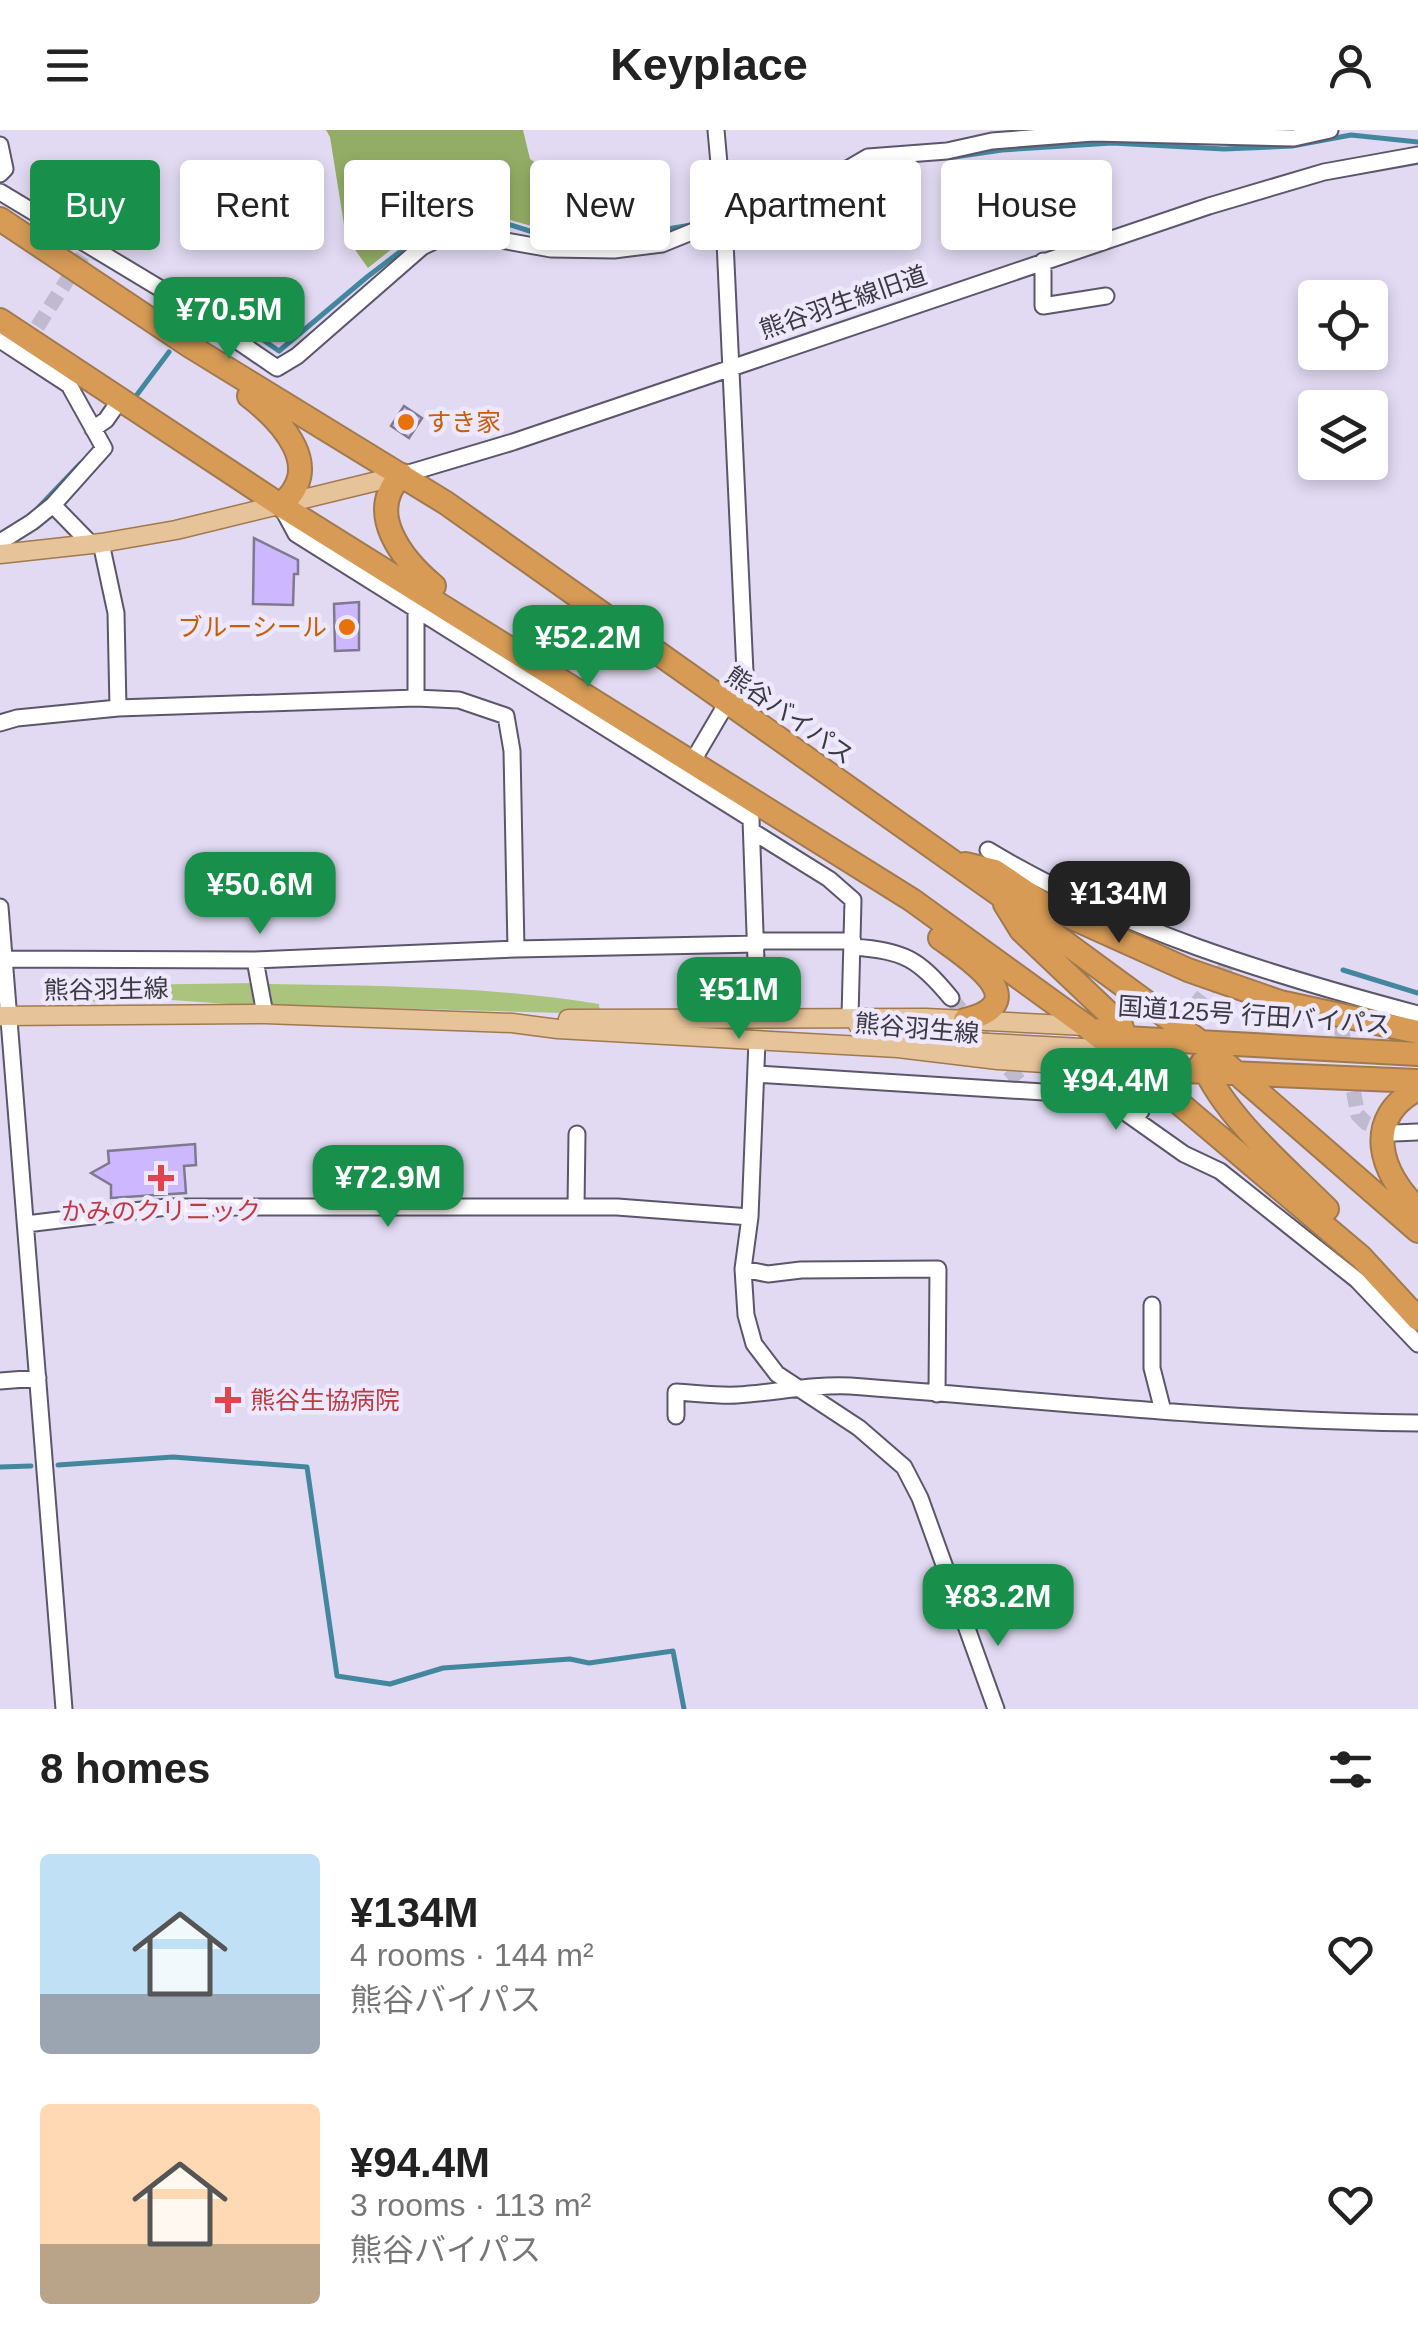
<!DOCTYPE html>
<meta charset="utf-8">
<style>
body{margin:0;font-family:Helvetica,"Noto Sans JP",sans-serif;background:#f6f6f6;color:#222;height:100vh;display:flex;flex-direction:column;font-size:38px;white-space:nowrap}
*{box-sizing:border-box;margin:0}
p{font-size:32px;color:#767676}
.icon{flex:none;width:55px;height:55px;fill:none;stroke:currentColor;stroke-width:2;stroke-linecap:round;stroke-linejoin:round}
.map{position:relative;height:1579px;overflow:hidden}
.details{display:flex;flex-direction:column;background:#fff;flex:1}
.details>*{flex:none}
.banner{position:absolute;left:30px;top:30px;width:1360px;height:90px;display:flex;gap:20px}
.tools{position:absolute;left:1298px;top:150px;display:grid;gap:20px}
.tools a{display:grid;place-items:center;width:90px;height:90px;border-radius:10px;background:#fff;box-shadow:0 5px 15px #0003;font-size:50px}
.price{position:absolute;translate:-50% -85px;padding:0 22px;border-radius:20px;background:#188f4a;color:#fff;font-size:32px;line-height:65px;filter:drop-shadow(0 2px 5px #0008)}
.price::after{content:'';position:absolute;left:50%;top:60px;width:30px;height:22px;margin-left:-15px;background:inherit;clip-path:polygon(0 0,100% 0,50% 100%)}
.price.on{background:#222;color:#fff}
ul{padding:0;list-style:none}
li{display:flex;align-items:center;gap:30px;height:250px;padding:0 40px}
li span{display:grid;place-items:center;flex:none;width:280px;height:200px;border-radius:10px;color:#555}
li>.icon{margin-inline-start:auto}
span .icon{width:120px;height:120px;fill:#fffc;stroke-width:1}
li b{font-size:42px}
h2{display:flex;justify-content:space-between;align-items:center;height:120px;padding:0 40px;font-size:42px}
.tag{padding:0 35px;border-radius:10px;background:#fff;box-shadow:0 5px 15px #0003;font-size:35px;line-height:90px}
.tag.on{background:#188f4a;color:#fff}
header{display:flex;justify-content:space-between;align-items:center;height:130px;padding:0 40px;background:#fff;font-size:45px;font-weight:800}
.map>svg:first-child{display:block}
.green{fill:#aac47d}
.forest{fill:#93ad66}
.lines{fill:none;stroke-linecap:round;stroke-linejoin:round}
.stream{stroke:#43879e;stroke-width:5}
.building{fill:#cdb7fe;stroke:#7f798e;stroke-width:2.5}
.minor-tunnel{stroke:#c0bacf;stroke-width:15;stroke-dasharray:15 8;stroke-linecap:butt}
.minor-casing{stroke:#5b566a;stroke-width:19}
.major-casing{stroke:#a1794f;stroke-width:21}
.highway-casing{stroke:#a1794f;stroke-width:26}
.minor{stroke:#fff;stroke-width:15}
.major{stroke:#e7c39a;stroke-width:18}
.highway{stroke:#d79b56;stroke-width:22}
.food-dot{fill:#e8710a;stroke:#eee8fc;stroke-width:4}
.health-dot{fill:#e0444e;stroke:#eee8fc;stroke-width:4}
.labels{text-anchor:middle;stroke-width:9;stroke-linejoin:round;paint-order:stroke}
.street-label{font-size:25px;fill:#3c3942;stroke:#eee8fc}
.food-label{font-size:25px;fill:#c56008;stroke:#eee8fc;text-anchor:start}
.health-label{font-size:25px;fill:#be3a42;stroke:#eee8fc}
</style>
<header><svg class="icon" aria-label="menu" viewBox="0 0 24 24"><path d="M4 6h16M4 12h16M4 18h16"/></svg>Keyplace<svg class="icon" aria-label="person" viewBox="0 0 24 24"><circle cx="12" cy="8" r="4"/><path d="M4 21q1-7 8-7t8 7"/></svg></header>
<div class="map">
<svg width="1418" height="1579" viewBox="0 0 1418 1579">
<rect width="100%" height="100%" fill="#e1daf2"/>
<path class="green" d="M257,853L256,876L158,869L56,873V856Z
M268,854C378,856 490,856 599,874L600,884L271,875Z"/>
<path class="forest" d="M326,0H523L530,29C559,49 568,60 568,96L539,98L492,85H450L429,89L368,138L346,107L330,7Z"/>
<g class="lines">
<path class="stream" d="M948,28L1002,20L1112,13L1224,19L1292,16L1351,5L1418,12
M854,42L892,32
M207,171L279,221L367,147L426,102L454,94L492,89L536,103L621,107L691,95L773,57L833,37L836,44
M136,266L169,222
M36,380L80,334
M1343,840L1418,863
M58,1335L173,1327L307,1337L337,1546L390,1554L443,1538L570,1529L589,1533L673,1521L684,1579
M0,1337L31,1336"/>
</g>
<path class="building" d="M404,276L422,288L409,308L391,296Z
M254,408L298,430V444H294L293,475L253,474Z
M359,472V520L335,521L334,474Z
M195,1014L196,1035L184,1036L186,1063L111,1068V1055L91,1043L109,1033L108,1021Z"/>
<g class="lines">
<path class="minor-tunnel" d="M25,216L89,116
M951,868L1019,951
M1336,871L1358,985L1366,993L1392,1003
M1122,967L1228,834"/>
<g class="minor-casing">
<path id="minor" d="M0,15L5,39L0,44
M0,62L166,162L277,238L297,226L422,117L447,105H473L551,119L614,120L662,114L768,71L820,55L868,27L947,21L992,11L1093,3L1294,8L1330,0
M1043,131V176L1106,166
M0,210L69,255L104,318L53,375L32,392L0,412
M93,299L106,290L120,270
M402,345L513,312L1209,76L1324,42L1418,25
M53,375L91,414
M282,378L296,404L751,689L758,888
M416,479V568
M118,578L416,568L459,570L506,586L512,621L516,819
M0,593L17,588L118,578L116,483L101,413
M691,634L745,542L724,90L716,0
M752,701L829,749L853,770L850,887
M988,720C1119,799 1271,845 1418,884
M0,777L64,1579
M757,811H853
M853,817C904,821 918,828 951,868
M0,829L255,830L516,819L758,814
M255,830L265,884
M757,911L750,1087L743,1139L746,1185L754,1214L777,1244L859,1298L904,1337L920,1368L996,1579
M756,944L1091,965L1119,978L1184,1024L1220,1041L1357,1150L1418,1214
M1096,957L1122,967L1141,981
M1394,1003L1418,1002
M576,1077L577,1004
M26,1094L167,1077H617L750,1087
M743,1139L768,1144L801,1140L938,1139L937,1264
M1152,1175V1238L1163,1281
M0,1251L38,1248
M676,1286V1262C696,1263 717,1266 737,1265C775,1263 811,1254 850,1256C1039,1270 1228,1291 1418,1293"/>
</g>
<g class="major-casing">
<path id="major" d="M0,424L101,413L176,400L402,345
M0,886L265,884L512,893L558,899L898,918L998,930L1138,939
M568,889L926,888L1086,896
M858,895L933,910L1120,920"/>
</g>
<g class="highway-casing">
<path id="highway" d="M0,89L190,216L446,373L1000,765L1202,913L1418,1101
M0,190L280,375L912,770L1086,896L1159,956L1361,1127L1418,1189
M249,266C283,292 326,339 280,375
M402,345C363,382 404,431 434,456
M965,734L995,741L1048,777L1188,840L1280,872L1418,902
M1005,774L1021,800L1121,895L1125,908
M940,808C966,827 1038,872 965,890
M1099,900L1125,908L1418,924
M1202,933C1226,988 1285,1037 1327,1079
M1096,936L1124,911
M1138,939L1418,951
M1418,959C1362,988 1380,1044 1418,1079"/>
</g>
<use href="#minor" class="minor"/>
<use href="#major" class="major"/>
<use href="#highway" class="highway"/>
</g>
<g class="food-dot">
<circle cx="406" cy="292" r="10"/>
<circle cx="347" cy="497" r="10"/>
</g>
<g class="health-dot">
<path d="M156 1033h10v10h10v10h-10v10h-10v-10h-10v-10h10z"/>
<path d="M223 1255h10v10h10v10h-10v10h-10v-10h-10v-10h10z"/>
</g>
<g class="labels">
<g class="street-label">
<text transform="translate(843 172) rotate(-19)" y="9">熊谷羽生線旧道</text>
<text transform="translate(790 585) rotate(35)" y="9">熊谷バイパス</text>
<text transform="translate(106 859) rotate(-1)" y="9">熊谷羽生線</text>
<text transform="translate(1254 885) rotate(4)" y="9">国道125号 行田バイパス</text>
<text transform="translate(917 898) rotate(5)" y="9">熊谷羽生線</text>
</g>
<g class="food-label">
<text x="426" y="301">すき家</text>
<text x="327" y="506" text-anchor="end">ブルーシール</text>
</g>
<g class="health-label">
<text x="161" y="1090">かみのクリニック</text>
<text x="250" y="1279" text-anchor="start">熊谷生協病院</text>
</g>
</g>
</svg>
<div class="tools">
<a><svg class="icon" aria-label="locate" viewBox="0 0 24 24"><circle cx="12" cy="12" r="6"/><path d="M12 2v4M12 18v4M2 12h4M18 12h4"/></svg></a>
<a><svg class="icon" aria-label="layers" viewBox="0 0 24 24"><path d="M12 4l9 5-9 5-9-5zM3 14l9 5 9-5"/></svg></a>
</div>
<b class="price" style="left:229px;top:232px">¥70.5M</b>
<b class="price" style="left:588px;top:560px">¥52.2M</b>
<b class="price" style="left:260px;top:807px">¥50.6M</b>
<b class="price on" style="left:1119px;top:816px">¥134M</b>
<b class="price" style="left:739px;top:912px">¥51M</b>
<b class="price" style="left:1116px;top:1003px">¥94.4M</b>
<b class="price" style="left:388px;top:1100px">¥72.9M</b>
<b class="price" style="left:998px;top:1519px">¥83.2M</b>
<div class="banner">
<a class="tag on">Buy</a>
<a class="tag">Rent</a>
<a class="tag">Filters</a>
<a class="tag">New</a>
<a class="tag">Apartment</a>
<a class="tag">House</a>
</div>
</div>
<section class="details">
<h2>8 homes<svg class="icon" aria-label="filters" viewBox="0 0 24 24"><path d="M4 7h16M4 17h16"/><circle cx="9" cy="7" r="2"/><circle cx="15" cy="17" r="2"/></svg></h2>
<ul>
<li><span style="background:linear-gradient(#bfe0f5 70%,#9aa5b1 0)"><svg class="icon" aria-label="home" viewBox="0 0 24 24"><path d="M3 11l9-7 9 7M6 9v11h12V9"/></svg></span><div><b>¥134M</b><p>4 rooms · 144 m²</p><p>熊谷バイパス</p></div><svg class="icon" aria-label="heart" viewBox="0 0 24 24"><path d="M12 20l-8-8c-3-5 5-10 8-4 3-6 11-1 8 4z"/></svg></li>
<li><span style="background:linear-gradient(#ffd9b3 70%,#b9a48a 0)"><svg class="icon" aria-label="home" viewBox="0 0 24 24"><path d="M3 11l9-7 9 7M6 9v11h12V9"/></svg></span><div><b>¥94.4M</b><p>3 rooms · 113 m²</p><p>熊谷バイパス</p></div><svg class="icon" aria-label="heart" viewBox="0 0 24 24"><path d="M12 20l-8-8c-3-5 5-10 8-4 3-6 11-1 8 4z"/></svg></li>
</ul>
</section>
